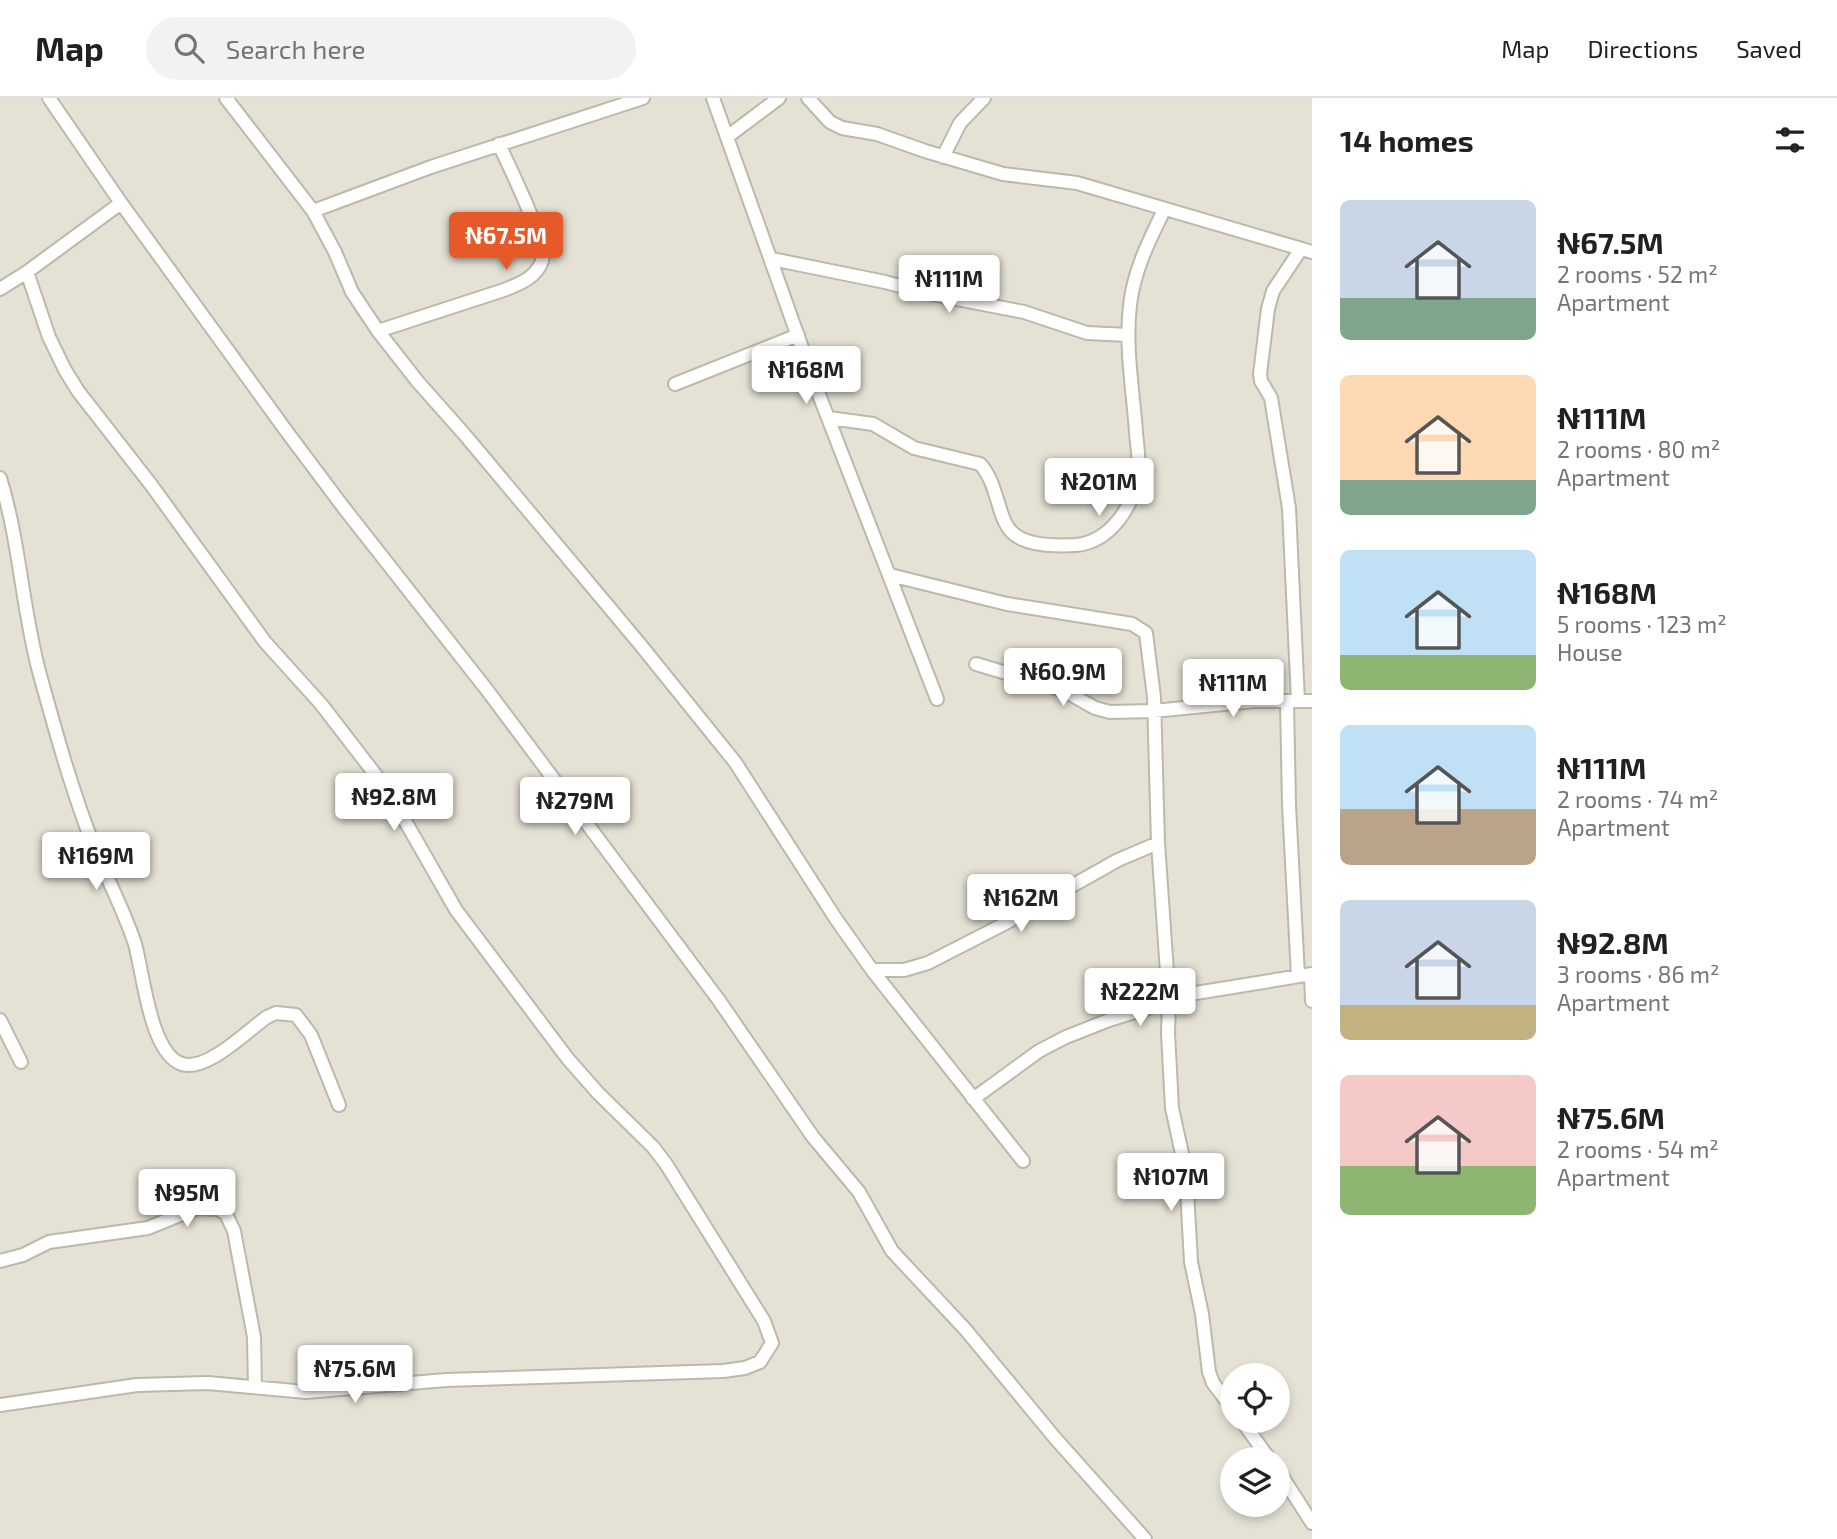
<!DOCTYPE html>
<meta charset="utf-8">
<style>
body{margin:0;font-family:"Exo 2",sans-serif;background:#f2f2f2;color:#202124;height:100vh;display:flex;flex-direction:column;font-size:26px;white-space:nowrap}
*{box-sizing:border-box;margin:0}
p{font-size:23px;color:#757577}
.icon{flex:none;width:38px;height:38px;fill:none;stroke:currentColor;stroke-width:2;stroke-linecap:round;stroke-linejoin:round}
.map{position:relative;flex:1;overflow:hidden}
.sheet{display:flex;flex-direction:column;background:#fff;width:525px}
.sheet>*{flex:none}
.tools{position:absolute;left:1220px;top:1265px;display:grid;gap:14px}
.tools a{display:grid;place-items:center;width:70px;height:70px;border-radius:50%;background:#fff;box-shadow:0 4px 10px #0003;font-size:35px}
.price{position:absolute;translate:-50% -60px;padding:0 16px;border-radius:7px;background:#fff;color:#222;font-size:23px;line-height:46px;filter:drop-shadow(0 2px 4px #0008)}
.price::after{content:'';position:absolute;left:50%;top:42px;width:21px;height:16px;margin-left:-10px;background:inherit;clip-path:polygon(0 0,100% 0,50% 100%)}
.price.current{background:#e65a29;color:#fff}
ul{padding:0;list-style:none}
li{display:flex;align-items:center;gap:21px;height:175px;padding:0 28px}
li span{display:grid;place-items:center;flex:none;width:196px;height:140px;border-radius:10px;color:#555}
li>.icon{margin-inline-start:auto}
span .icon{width:84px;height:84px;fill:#fffc;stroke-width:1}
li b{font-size:30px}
h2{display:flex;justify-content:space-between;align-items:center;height:84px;padding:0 28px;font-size:30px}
header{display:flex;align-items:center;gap:42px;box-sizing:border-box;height:98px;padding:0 35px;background:#fff;border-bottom:2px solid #e0e0e0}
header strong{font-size:33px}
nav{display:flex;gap:38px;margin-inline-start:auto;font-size:24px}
.search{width:490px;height:63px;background:#f2f2f2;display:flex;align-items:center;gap:18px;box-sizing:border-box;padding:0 24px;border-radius:38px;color:#757577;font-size:26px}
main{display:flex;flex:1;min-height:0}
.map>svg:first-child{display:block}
.residential{fill:#e5e2d5;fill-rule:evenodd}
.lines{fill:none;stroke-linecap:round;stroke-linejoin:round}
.street-casing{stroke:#bcb8aa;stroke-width:16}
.street{stroke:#fff;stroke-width:12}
</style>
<header>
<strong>Map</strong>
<div class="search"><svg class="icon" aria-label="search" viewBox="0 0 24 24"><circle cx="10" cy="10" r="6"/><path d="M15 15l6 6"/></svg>Search here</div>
<nav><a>Map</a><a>Directions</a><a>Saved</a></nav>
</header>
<main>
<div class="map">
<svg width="1312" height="1441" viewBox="0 0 1312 1441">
<rect width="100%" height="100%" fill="#f2f0e7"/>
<path class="residential" d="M0,0H1312V1441H0ZM1232,1278H1278V1323H1232ZM1232,1362H1278V1407H1232Z"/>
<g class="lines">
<g class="street-casing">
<path id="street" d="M49,0L121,105L287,334L344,410L487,592L718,901L813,1039L859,1094L892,1153L965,1231L1055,1340L1145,1441
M226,0L313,113L335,154L352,194L378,233L418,284L465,337L639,545L735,664L836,821L872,872L1023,1063
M713,0L816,289L937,601
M808,0L830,24L842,30L877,36L925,53L1003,76L1077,85L1312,154
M727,39L779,0
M943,59L960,25L984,0
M313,113L431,69L643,0
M772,161L885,184L926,195L1024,214L1087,235L1128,237
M0,191L27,174L121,105
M378,233L504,192C519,186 536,180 542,163C548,145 508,67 499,46
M675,286L798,237
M829,320L873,326L914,350L980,366C999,386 997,423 1014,436C1028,448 1058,448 1076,447C1110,444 1133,409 1138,377C1140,363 1137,348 1136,334C1133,292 1125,249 1130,207C1134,172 1149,143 1164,112
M0,380C20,444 22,512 40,577C56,635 72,693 94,749C107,781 124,812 135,846C143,874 150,956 182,966C207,974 248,932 267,919L276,915L296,917L311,937L339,1007
M890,477L1007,506L1132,526L1146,535L1154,599L1158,745L1169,903L1168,935L1172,1010L1186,1074L1191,1164L1202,1216L1209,1274L1213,1285L1232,1310
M976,566L1063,592L1095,610L1110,614L1154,613L1254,603H1312
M1287,603L1289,707L1298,878
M1298,603L1289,410L1271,300L1261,283L1260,276L1268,211L1273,193L1301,151
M872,872H904L928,865L1004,826L1118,762L1158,745
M1311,877L1312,903
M0,922L21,964
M973,1001L1039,953L1066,939L1109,922L1196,895L1312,876
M0,1163L23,1157L49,1144L148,1130L197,1110L218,1111L226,1116L234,1133L254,1239L255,1289
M0,1307L137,1287L208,1285L306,1294L446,1282L723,1273L745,1270L760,1264L772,1245L764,1223L666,1066L653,1049L598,995L568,961L456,812L388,693L321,606L265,544L152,388L78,293L65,272L49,239L27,174
M1242,1323L1270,1362
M1278,1372L1312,1425"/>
</g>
<use href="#street" class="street"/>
</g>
</svg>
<div class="tools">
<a><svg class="icon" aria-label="locate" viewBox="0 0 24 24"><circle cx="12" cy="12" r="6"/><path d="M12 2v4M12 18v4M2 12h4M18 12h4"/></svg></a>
<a><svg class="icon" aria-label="layers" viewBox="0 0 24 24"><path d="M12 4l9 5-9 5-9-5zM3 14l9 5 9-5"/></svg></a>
</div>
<b class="price current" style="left:506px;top:174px">₦67.5M</b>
<b class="price" style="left:949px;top:217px">₦111M</b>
<b class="price" style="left:806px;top:308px">₦168M</b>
<b class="price" style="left:1099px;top:420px">₦201M</b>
<b class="price" style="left:1063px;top:610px">₦60.9M</b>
<b class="price" style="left:1233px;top:621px">₦111M</b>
<b class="price" style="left:394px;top:735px">₦92.8M</b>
<b class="price" style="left:575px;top:739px">₦279M</b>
<b class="price" style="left:96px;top:794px">₦169M</b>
<b class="price" style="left:1021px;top:836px">₦162M</b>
<b class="price" style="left:1140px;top:930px">₦222M</b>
<b class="price" style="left:1171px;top:1115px">₦107M</b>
<b class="price" style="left:187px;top:1131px">₦95M</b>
<b class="price" style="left:355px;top:1307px">₦75.6M</b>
</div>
<section class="sheet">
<h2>14 homes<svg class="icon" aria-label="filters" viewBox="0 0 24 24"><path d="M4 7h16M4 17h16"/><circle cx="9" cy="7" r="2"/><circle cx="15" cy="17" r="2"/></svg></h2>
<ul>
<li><span style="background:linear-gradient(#c9d6e8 70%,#7fa58c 0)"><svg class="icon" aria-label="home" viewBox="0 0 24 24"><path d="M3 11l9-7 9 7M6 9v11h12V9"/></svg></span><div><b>₦67.5M</b><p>2 rooms · 52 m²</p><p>Apartment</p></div></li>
<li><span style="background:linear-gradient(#ffd9b3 75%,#7fa58c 0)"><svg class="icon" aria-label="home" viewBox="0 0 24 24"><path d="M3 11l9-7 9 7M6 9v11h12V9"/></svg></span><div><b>₦111M</b><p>2 rooms · 80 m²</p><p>Apartment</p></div></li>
<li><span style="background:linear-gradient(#bfe0f5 75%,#8fb573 0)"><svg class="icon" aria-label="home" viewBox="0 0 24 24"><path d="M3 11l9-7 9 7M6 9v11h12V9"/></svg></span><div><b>₦168M</b><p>5 rooms · 123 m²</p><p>House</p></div></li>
<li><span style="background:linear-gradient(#bfe0f5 60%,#b9a48a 0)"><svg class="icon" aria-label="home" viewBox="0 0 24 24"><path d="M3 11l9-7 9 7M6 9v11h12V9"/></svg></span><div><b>₦111M</b><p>2 rooms · 74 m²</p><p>Apartment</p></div></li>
<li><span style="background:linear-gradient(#c9d6e8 75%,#c2b280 0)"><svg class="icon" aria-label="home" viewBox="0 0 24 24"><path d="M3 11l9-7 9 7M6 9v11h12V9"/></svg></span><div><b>₦92.8M</b><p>3 rooms · 86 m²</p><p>Apartment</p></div></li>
<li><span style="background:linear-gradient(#f6c9c9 65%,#8fb573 0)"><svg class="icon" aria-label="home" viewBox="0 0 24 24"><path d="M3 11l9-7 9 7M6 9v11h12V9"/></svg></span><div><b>₦75.6M</b><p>2 rooms · 54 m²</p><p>Apartment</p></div></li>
</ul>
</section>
</main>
